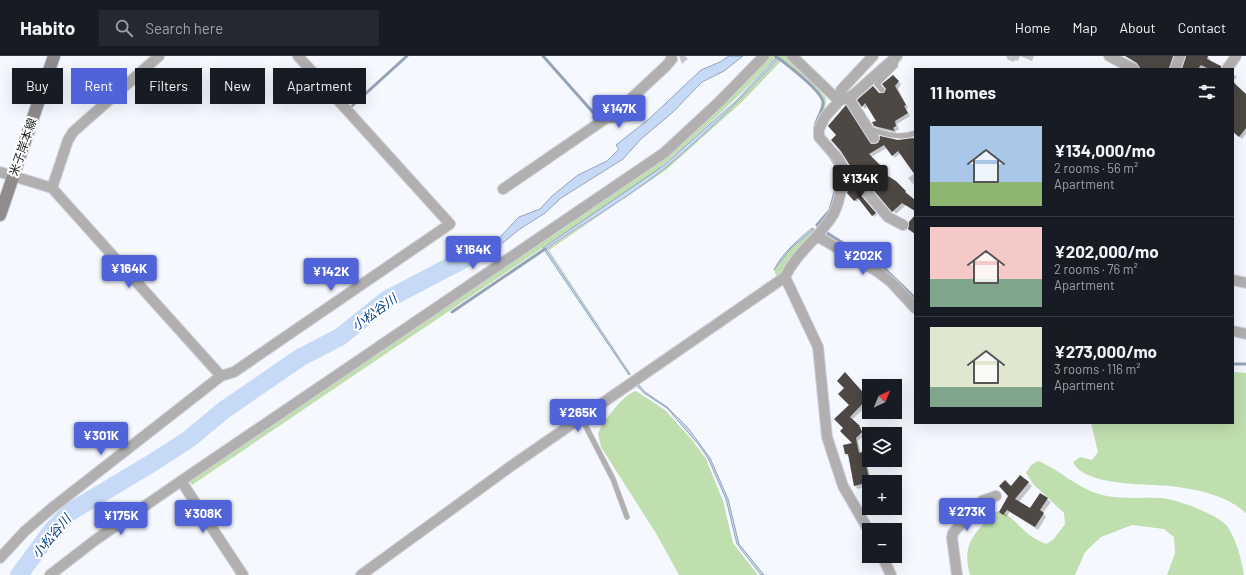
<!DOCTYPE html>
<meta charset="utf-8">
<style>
body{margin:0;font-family:Barlow,"Noto Sans JP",sans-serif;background:#242831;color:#f1f3f6;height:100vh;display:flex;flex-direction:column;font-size:15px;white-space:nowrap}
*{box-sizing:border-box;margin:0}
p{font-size:13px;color:#9ea1a6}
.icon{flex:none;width:22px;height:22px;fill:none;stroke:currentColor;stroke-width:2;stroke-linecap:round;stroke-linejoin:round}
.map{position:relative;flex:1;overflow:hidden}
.drawer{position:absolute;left:914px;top:12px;width:320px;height:356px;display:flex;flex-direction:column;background:#171b24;border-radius:0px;box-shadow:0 4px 16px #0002}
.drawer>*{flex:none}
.hud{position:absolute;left:12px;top:12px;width:380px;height:36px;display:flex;gap:8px}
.needle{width:26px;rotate:44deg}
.fabs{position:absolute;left:862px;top:323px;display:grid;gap:8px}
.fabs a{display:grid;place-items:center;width:40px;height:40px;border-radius:0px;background:#171b24;box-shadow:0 4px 16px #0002;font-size:20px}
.price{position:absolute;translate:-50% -34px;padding:0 9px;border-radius:4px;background:#5163d8;color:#fff;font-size:13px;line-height:26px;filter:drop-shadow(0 1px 2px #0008)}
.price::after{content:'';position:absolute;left:50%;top:24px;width:12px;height:9px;margin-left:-6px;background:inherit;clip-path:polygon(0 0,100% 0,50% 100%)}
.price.active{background:#222;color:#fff}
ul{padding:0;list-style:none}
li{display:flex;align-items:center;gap:12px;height:100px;padding:0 16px}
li+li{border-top:1px solid #363941}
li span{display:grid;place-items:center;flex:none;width:112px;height:80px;border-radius:0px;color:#555}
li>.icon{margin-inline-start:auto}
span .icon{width:48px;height:48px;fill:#fffc;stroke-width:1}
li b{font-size:17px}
h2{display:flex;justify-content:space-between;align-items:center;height:48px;padding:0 16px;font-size:17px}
.pill{padding:0 14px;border-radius:0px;background:#171b24;box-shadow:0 4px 16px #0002;font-size:14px;line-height:36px}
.pill.active{background:#5163d8;color:#fff}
header{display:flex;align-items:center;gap:24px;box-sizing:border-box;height:56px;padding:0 20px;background:#171b24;border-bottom:1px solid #363941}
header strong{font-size:19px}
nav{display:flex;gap:22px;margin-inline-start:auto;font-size:14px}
.search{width:280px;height:36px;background:#242831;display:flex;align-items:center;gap:10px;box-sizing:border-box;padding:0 14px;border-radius:0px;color:#9ea1a6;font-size:15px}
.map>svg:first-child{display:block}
.green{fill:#c0dfae}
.water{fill:#c6daf7;stroke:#94a3b8}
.shadow{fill:#0003}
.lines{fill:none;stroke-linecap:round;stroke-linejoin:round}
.stream{stroke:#94a3b8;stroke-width:3}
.river{stroke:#c6daf7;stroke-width:18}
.building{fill:#4d4844}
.service-casing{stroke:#d0d1d8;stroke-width:6}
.minor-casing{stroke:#d0d1d8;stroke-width:12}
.secondary-casing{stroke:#d0d1d8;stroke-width:14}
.service{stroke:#b2afb0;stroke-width:5}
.minor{stroke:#b2afb0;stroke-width:10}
.secondary{stroke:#908b8d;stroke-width:12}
.labels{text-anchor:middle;stroke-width:4;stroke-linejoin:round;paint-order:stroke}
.street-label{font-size:12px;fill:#212224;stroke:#fff}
.water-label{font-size:13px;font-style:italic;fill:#003b8b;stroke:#fff}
</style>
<header>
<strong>Habito</strong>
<div class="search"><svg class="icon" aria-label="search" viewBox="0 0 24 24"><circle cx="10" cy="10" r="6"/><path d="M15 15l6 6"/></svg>Search here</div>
<nav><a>Home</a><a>Map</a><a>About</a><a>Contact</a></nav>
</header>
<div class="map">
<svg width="1246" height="519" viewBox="0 0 1246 519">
<rect width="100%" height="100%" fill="#f6f8ff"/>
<path class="green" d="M765,0H773L775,2C738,42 698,79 656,115L192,429L189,425L647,111Z
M778,0H789L826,42C828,55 813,67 817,80C820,92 833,100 839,110C849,127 832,160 820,172L817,170C831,157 842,133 840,113C833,103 820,93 817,81C813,69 823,59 824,48C826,37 791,11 782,4L742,46L666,114L549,194L633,321L547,193C586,167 629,142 665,112C707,78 743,41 780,2Z
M814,173L816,175L777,221L774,215L791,192Z
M1233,316L1246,317V457C1227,440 1203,435 1178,431C1154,427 1085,432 1073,406L1080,401L1092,404L1098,396L1091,367H1233Z
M636,335L665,354L693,385L706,403L723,445L733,487L758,519H679L657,479L601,391L598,378C603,366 623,338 636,335Z
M1038,405C1059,413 1075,431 1099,438C1119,444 1141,441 1160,442C1174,442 1219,459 1227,470C1237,484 1241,502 1244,519H1167L1175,497L1174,481L1164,473L1132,469L1101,481L1085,496L1075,519H970C961,488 975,477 995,456L1001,455C1019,465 1023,479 1046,488L1053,484L1065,468L1064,457L1034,429L1026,417L1031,409Z"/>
<path class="water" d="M729,0H743L724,15L702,26L672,57L641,83L623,103L561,142L545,157L520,173L489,198L479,202L469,203L479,192L487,191L499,182L519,161L540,153L552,140L578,119L607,105L619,93L616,89L649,63L701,14L720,6Z
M774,0L779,2C743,41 706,78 665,112C628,142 585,166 546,193L630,318L629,319L543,192L663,110L736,45L776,2Z
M812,172L814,173L791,192L774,214C783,196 797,185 812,172Z
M638,328L645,336L667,351L688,372L710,402L728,443L739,488L764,519H761L737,488L726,443L708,402L698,388L667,352L644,337L636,329Z"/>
<path class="shadow" d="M679,0H685L688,3L682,8Z
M1006,0H1034L1032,5L1020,0L1018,5L1015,4L1014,6L1008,4Z
M1177,0L1172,13H1144L1127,1Z
M1187,0H1207L1211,4L1210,6L1223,13H1183Z
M1233,18L1237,21L1233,25L1236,27L1235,29L1246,40V78L1242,83L1237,78L1233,69Z
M893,20L901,28L898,33L908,52L906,53L910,60L897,68L899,73L895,76L896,77L878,73L875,70L877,65L868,50L865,53L859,44L879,38H885Z
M848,54L872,89L898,85H915V129H914L908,122L915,117L901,97L895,102L887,92L871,101L888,118L886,120L896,126L915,145V152L906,149L896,158L861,118L849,108L832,84L838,79Z
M852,130L877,159L874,161L860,143L856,146L848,137Z
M845,318L869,343V347L852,364L861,373L864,380L858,385L861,398L866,404L872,426H869V430L858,433L855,430L849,401L846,398L854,388L844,372L850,349L845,332Z
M1020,420L1032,430L1019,446L1030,453L1040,438L1051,446L1043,457L1046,461L1038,474L1010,456L1006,461L1000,456L1010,440L1011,431Z"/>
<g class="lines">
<path class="stream" d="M543,0L598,62
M777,1C786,8 824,36 823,47C823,55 816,63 815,71
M352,50L407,0
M831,102L839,114V119
M817,169L830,154L838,125
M827,177L886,214L915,242
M452,256L545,193
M1233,308H1246
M866,477L869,483"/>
<path class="river" d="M19,519L53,473L70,456L152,407L189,383L224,354L301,301L340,281L386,244L466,202L484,196L493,190"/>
</g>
<path class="building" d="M1125,0H1173L1169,13H1140L1137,7Z
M1186,0H1208L1207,3L1221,10V13H1209L1201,9L1198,13H1182Z
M893,19L899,25L895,30L906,49L904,50L908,57L895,65L896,70L893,72L895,75L874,70L872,66L876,65L865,47L862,51L857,44L873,30L879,37H884L886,33L882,28Z
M1233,26L1246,38V72L1239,81L1233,76Z
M846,49L871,88L878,87L880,80L898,84L913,82L915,84V119L898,95L892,100L884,89L869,98L885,114L883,117L896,125L906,135L905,136L915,144V155L902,147L892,156L859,117L849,108L841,95L831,84L836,79L828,70Z
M852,129L876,157L872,160L858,142L854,145L847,137L848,133Z
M915,159V178L908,173L909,166Z
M845,316L868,342L850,361L859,369L862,376L856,382L859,397L862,396L864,400L870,426L854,430L848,398H845L843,389L852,387L840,375L843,372L834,363L849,349L838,338L844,332L837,325Z
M1020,419L1029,426L1015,443L1030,452L1040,437L1048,442L1040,454L1044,457L1035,471L1007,454L1003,459L999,456L1008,440L999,430L1005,424L1011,430Z"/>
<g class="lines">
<g class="service-casing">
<path id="service" d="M882,34L877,28L895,10L897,1
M870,73C884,78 901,83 915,77
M581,361L613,423L627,461"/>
</g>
<g class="minor-casing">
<path id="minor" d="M792,0L839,45
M1109,0L1134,13
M1175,13L1180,0
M1227,13L1236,0
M848,41L874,82
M839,45L841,34L873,0
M606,62L629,60
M845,115L854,121L888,161L903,169
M0,116L52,132L221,320
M52,132L68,84L73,76L159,0
M503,133L621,52L666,10L672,3L671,0
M817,180L878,216L891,226L915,252
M785,221L818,291L827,381L843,430L869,475
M1233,224L1246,227
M1233,275L1246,278
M181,425L243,519
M882,500L891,519
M0,502L25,475L52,452L221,320L234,316L450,168L298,0
M50,519L94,485L181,425L664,97L718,47L764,0
M361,519L514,408L785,221C796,197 819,182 833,159C841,145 841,130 845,115L839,104L819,81V73L825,61L839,45L853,39L897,0
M957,519L952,482L953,477L982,445L996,440"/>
</g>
<g class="secondary-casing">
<path id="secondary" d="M0,159L54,0"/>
</g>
<use href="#service" class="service"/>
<use href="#minor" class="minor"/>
<use href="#secondary" class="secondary"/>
</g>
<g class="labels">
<g class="street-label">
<text transform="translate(23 91) rotate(-71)" y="4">米子岸本線</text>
</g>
<g class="water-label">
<text transform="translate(374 256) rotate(-36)" y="5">小松谷川</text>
<text transform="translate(51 480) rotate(-50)" y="5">小松谷川</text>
</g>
</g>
</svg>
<div class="fabs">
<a><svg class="needle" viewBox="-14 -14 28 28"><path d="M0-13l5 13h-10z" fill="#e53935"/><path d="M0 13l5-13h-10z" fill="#9ea1a6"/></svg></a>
<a><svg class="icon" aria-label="layers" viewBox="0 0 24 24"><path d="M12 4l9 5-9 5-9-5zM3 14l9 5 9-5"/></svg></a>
<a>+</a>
<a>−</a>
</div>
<b class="price" style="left:619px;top:73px">¥147K</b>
<b class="price active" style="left:860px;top:143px">¥134K</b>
<b class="price" style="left:473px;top:214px">¥164K</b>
<b class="price" style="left:863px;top:220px">¥202K</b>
<b class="price" style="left:129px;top:233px">¥164K</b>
<b class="price" style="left:331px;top:236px">¥142K</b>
<b class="price" style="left:578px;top:377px">¥265K</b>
<b class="price" style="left:101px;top:400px">¥301K</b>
<b class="price" style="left:967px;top:476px">¥273K</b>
<b class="price" style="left:203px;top:478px">¥308K</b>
<b class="price" style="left:121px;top:480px">¥175K</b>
<div class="hud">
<a class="pill">Buy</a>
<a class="pill active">Rent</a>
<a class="pill">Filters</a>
<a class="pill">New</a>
<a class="pill">Apartment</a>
</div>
<section class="drawer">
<h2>11 homes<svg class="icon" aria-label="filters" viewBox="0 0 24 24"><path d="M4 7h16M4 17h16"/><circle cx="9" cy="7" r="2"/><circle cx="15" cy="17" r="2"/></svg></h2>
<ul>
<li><span style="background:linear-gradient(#a9c7e8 70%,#8fb573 0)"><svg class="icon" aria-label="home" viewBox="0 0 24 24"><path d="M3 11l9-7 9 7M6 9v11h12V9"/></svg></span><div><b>¥134,000/mo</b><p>2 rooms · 56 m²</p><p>Apartment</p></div></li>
<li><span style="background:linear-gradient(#f6c9c9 65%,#7fa58c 0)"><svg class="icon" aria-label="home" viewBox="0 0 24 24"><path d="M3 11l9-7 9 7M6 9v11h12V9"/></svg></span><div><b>¥202,000/mo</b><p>2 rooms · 76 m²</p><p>Apartment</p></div></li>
<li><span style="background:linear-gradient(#dfe7d0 75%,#7fa58c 0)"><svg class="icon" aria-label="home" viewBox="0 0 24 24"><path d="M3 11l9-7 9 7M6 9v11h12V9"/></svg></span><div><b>¥273,000/mo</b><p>3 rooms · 116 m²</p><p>Apartment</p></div></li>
</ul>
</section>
</div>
